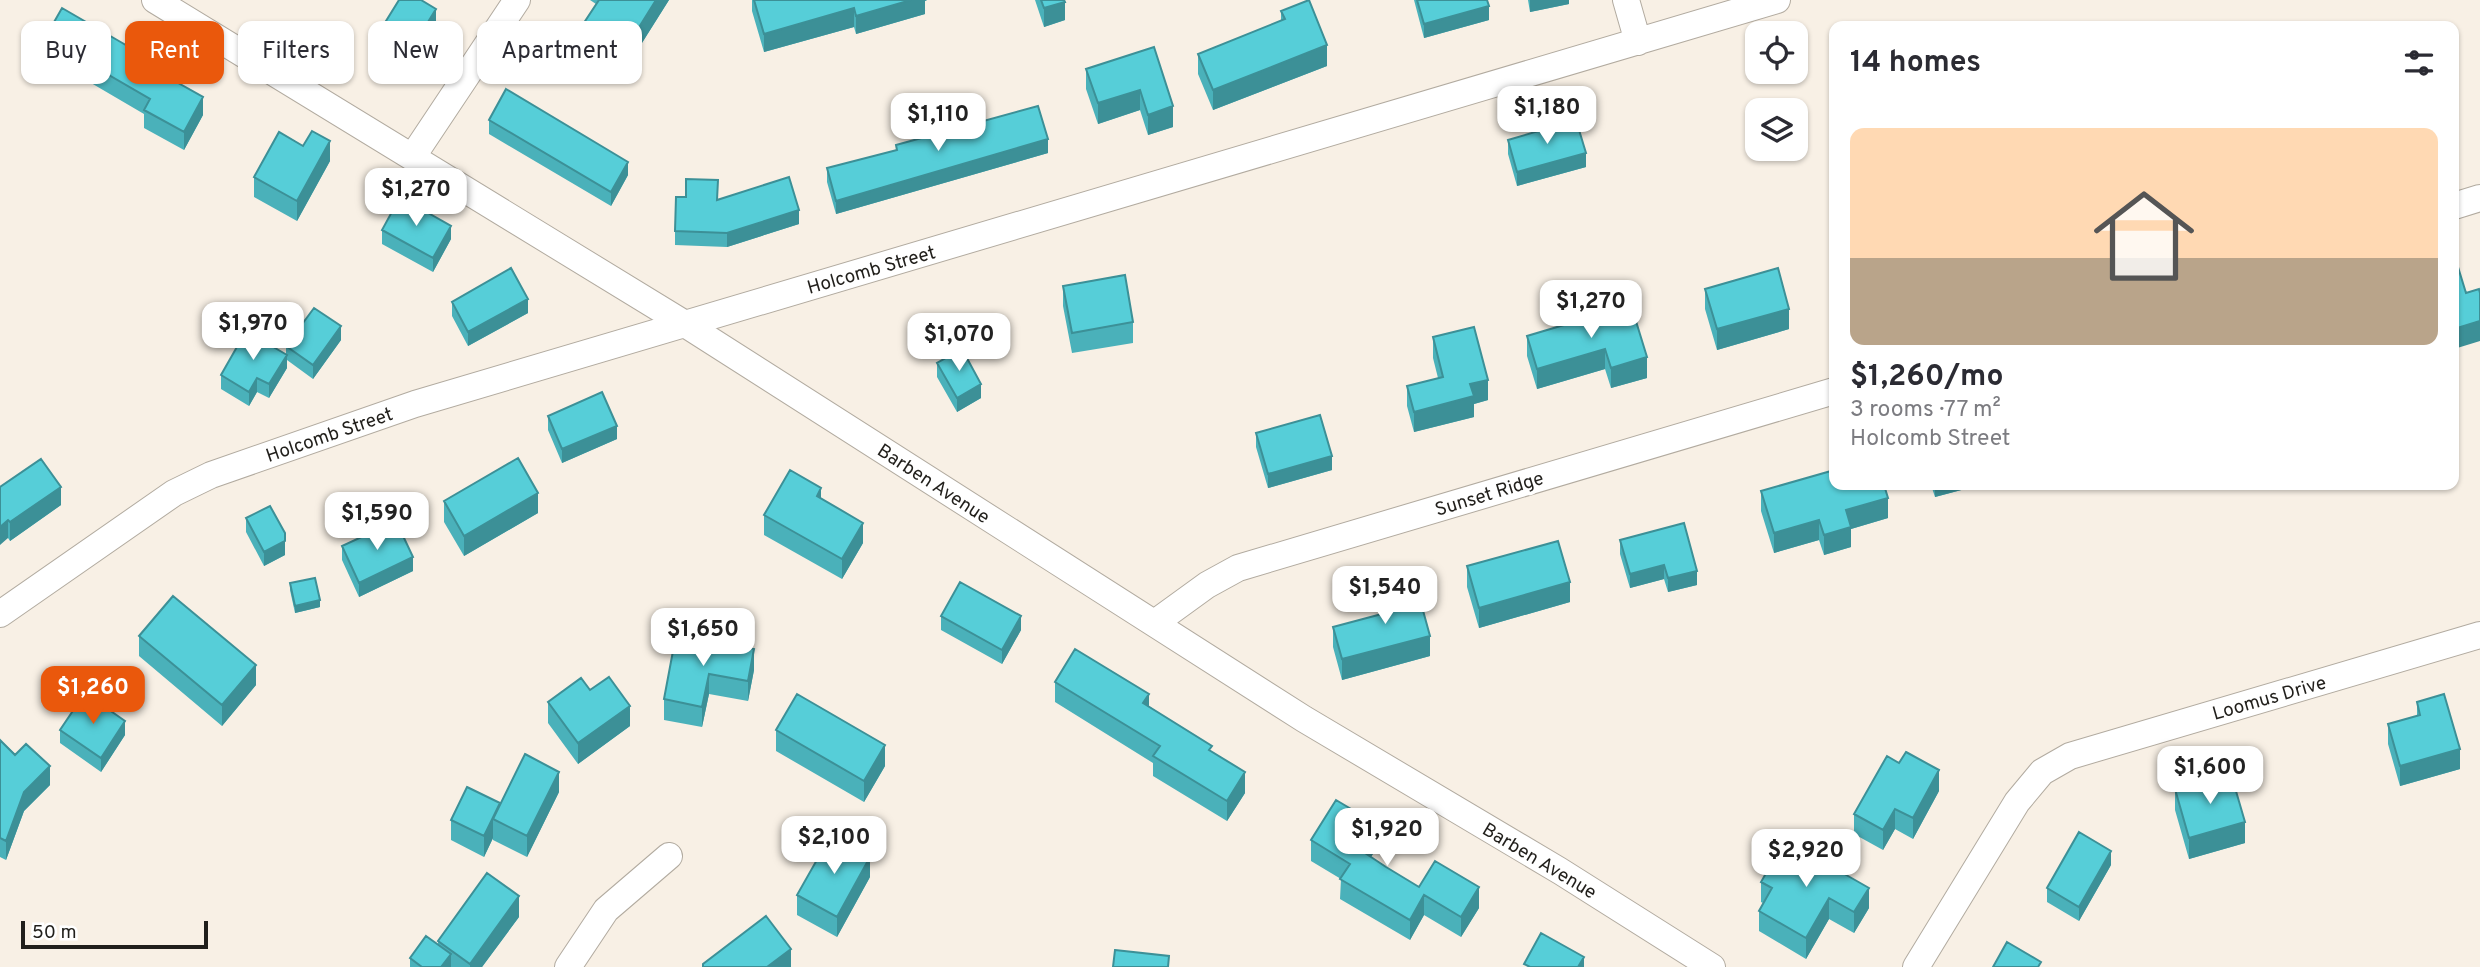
<!DOCTYPE html>
<meta charset="utf-8">
<style>
body{margin:0;font-family:Overpass,sans-serif;background:#f2f2f3;color:#2b2b33;height:100vh;display:flex;flex-direction:column;font-size:26px;white-space:nowrap}
*{box-sizing:border-box;margin:0}
p{font-size:23px;color:#7c7c81}
.icon{flex:none;width:38px;height:38px;fill:none;stroke:currentColor;stroke-width:2;stroke-linecap:round;stroke-linejoin:round}
.map{position:relative;flex:1;overflow:hidden}
.side{position:absolute;left:1829px;top:21px;width:630px;height:469px;display:flex;flex-direction:column;background:#fff;border-radius:14px;box-shadow:0 2px 5px #0004}
.side>*{flex:none}
.top-card{position:absolute;left:21px;top:21px;width:665px;height:63px;display:flex;gap:14px}
.tools{position:absolute;left:1745px;top:21px;display:grid;gap:14px}
.tools a{display:grid;place-items:center;width:63px;height:63px;border-radius:14px;background:#fff;box-shadow:0 2px 5px #0004;font-size:35px}
.scale{position:absolute;left:21px;bottom:18px;width:187px;box-sizing:border-box;padding-left:7px;border:4px solid #211f1b;border-top:0;font-size:19px;line-height:24px;white-space:nowrap;color:#211f1b;-webkit-text-stroke:5px #fff;paint-order:stroke}
.price{position:absolute;translate:-50% -60px;padding:0 16px;border-radius:14px;background:#fff;color:#222;font-size:23px;line-height:46px;filter:drop-shadow(0 2px 4px #0008)}
.price::after{content:'';position:absolute;left:50%;top:42px;width:21px;height:16px;margin-left:-10px;background:inherit;clip-path:polygon(0 0,100% 0,50% 100%)}
.price.active{background:#ea580c;color:#fff}
ul{padding:0;list-style:none}
li{display:grid;align-content:center;gap:14px;height:371px;padding:0 21px}
li span{display:grid;place-items:center;height:217px;border-radius:14px;color:#555}
li>.icon{margin-inline-start:auto}
span .icon{width:126px;height:126px;fill:#fffc;stroke-width:1}
li b{font-size:30px}
h2{display:flex;justify-content:space-between;align-items:center;height:84px;padding:0 21px;font-size:30px}
.pill{padding:0 24px;border-radius:14px;background:#fff;box-shadow:0 2px 5px #0004;font-size:24px;line-height:63px}
.pill.active{background:#ea580c;color:#fff}
.map>svg:first-child{display:block}
.lines{fill:none;stroke-linecap:round;stroke-linejoin:round}
.minor-casing{stroke:#b2aba0;stroke-width:28}
.minor{stroke:#fff;stroke-width:26}
.wall{fill:#4ab1ba}
.shaded-wall{fill:#3c9097}
.building{fill:#56ced8;stroke:#3c9097;stroke-width:2}
.labels{text-anchor:middle;stroke-width:7;stroke-linejoin:round;paint-order:stroke}
.street-label{font-size:19px;fill:#211f1b;stroke:#fff}
</style>
<div class="map">
<svg width="2480" height="967" viewBox="0 0 2480 967">
<rect width="100%" height="100%" fill="#f8f0e5"/>
<g class="lines">
<g class="minor-casing">
<path id="minor" d="M155,0L685,324L1304,719L1560,871L1712,967
M1626,0L1638,42
M413,156L517,0
M2454,206L2480,198
M0,614L174,493L211,475L415,404L1777,0
M1156,622L1207,585L1238,568L1834,391
M568,967L606,910L669,856
M1916,967L2017,802L2042,772L2070,756L2480,635"/>
</g>
<use href="#minor" class="minor"/>
</g>
<path class="wall" d="M590,0H669L618,81L602,71L596,82L570,65V44L596,4Z
M752,0H927L925,1V14L856,34L854,27L764,52L752,11Z
M1035,0H1064L1065,20L1044,27Z
M1414,0H1487L1489,20L1424,38Z
M1528,0H1569V4L1530,12Z
M1281,11L1327,66L1213,110L1198,74V54L1281,21Z
M436,23L404,75L373,56V42Z
M45,38L143,63L203,115L184,150L144,128V114L45,56Z
M1154,47L1173,127L1148,135L1140,110L1098,124L1086,89V69Z
M489,120L628,175L611,206L489,134Z
M1508,140L1586,167L1517,186L1508,154Z
M896,145L1048,153L836,214L827,182V168L896,150Z
M303,146L330,161L297,221L254,197V177Z
M718,200L799,224L727,247L675,245V231Z
M382,230L451,239L433,272L382,244Z
M1063,286L1133,322V343L1072,353L1063,306Z
M1705,289L1789,329L1717,350L1705,309Z
M452,302L528,313L468,346L452,316Z
M1631,305L1647,378L1611,388L1605,369L1537,389L1527,356V336Z
M1433,337L1488,400L1474,404V417L1414,432L1407,406V386L1438,378L1433,358Z
M341,340L313,379L287,360V368L269,398L257,392L249,406L221,389V375L286,354V346Z
M937,363L981,398L957,412L937,377Z
M548,416L617,439L562,463L548,430Z
M1256,433L1332,470L1268,488L1256,447Z
M1833,477L1888,518L1851,529V547L1824,555L1819,540L1774,553L1761,511V491Z
M1931,485H1980L1935,497Z
M0,487L61,505L10,541L8,538Z
M444,501L538,513L464,556L444,522Z
M764,515L863,543L842,579L764,535Z
M246,518L285,555L264,566L246,532Z
M1620,540L1697,585L1668,592L1664,579L1630,588L1620,554Z
M342,546L413,571L359,597L342,560Z
M1467,566L1570,602L1479,628L1467,587Z
M290,583L320,607L295,613L290,590Z
M1388,593L1430,656L1342,680L1333,647V627L1388,612Z
M941,616L1021,630L1002,664L941,630Z
M676,635L754,670L748,701L709,694L702,727L664,720V699Z
M139,636L256,685L222,726L139,656Z
M1055,682L1149,706L1212,752L1245,793L1227,821L1153,776V763L1055,702Z
M590,690L630,726L578,764L548,723V702Z
M2417,702L2460,769L2400,786L2388,744V724L2417,716Z
M60,730L125,735L101,772L60,743Z
M776,730L885,766L864,802L776,751Z
M0,740L50,785L24,811L6,860L0,857Z
M2175,789L2245,843L2189,859L2175,810Z
M1939,791L1913,839L1895,829L1883,850L1854,834V814Z
M559,792L527,857L493,840V838L484,857L451,840V820L500,803Z
M1311,840L1378,846L1371,857L1386,867L1419,887L1479,908L1461,937L1424,915L1410,940L1340,899L1341,879L1311,861Z
M2111,865L2079,921L2047,902V888Z
M870,877L837,937L797,915V895Z
M1761,882L1869,908L1854,933L1829,919L1806,959L1759,931V911L1763,903L1761,902Z
M519,917L482,967H410V958L438,945V941Z"/>
<path class="shaded-wall" d="M656,0H669L618,81V61Z
M911,0H927L925,1V14L856,34V16Z
M1530,0H1569V4L1530,12Z
M1065,2V20L1044,27V8Z
M1489,6V20L1424,38V24Z
M854,8V27L764,52V34Z
M436,9V23L404,75V61Z
M1327,45V66L1213,110V90Z
M602,51V71L596,82V61Z
M1140,90V110L1098,124V103Z
M203,97V115L184,150V132Z
M1173,106V127L1148,135V115Z
M1048,139V153L836,214V201Z
M330,141V161L297,221V201Z
M1586,153V167L1517,186V172Z
M628,162V175L611,206V192Z
M799,210V224L727,247V233Z
M451,226V239L433,272V258Z
M528,299V313L468,346V332Z
M1789,309V329L1717,350V329Z
M2480,321V341L2454,349V329Z
M341,326V340L313,379V365Z
M1605,349V369L1537,389V369Z
M287,355V368L269,398V384Z
M1647,357V378L1611,388V368Z
M257,378V392L249,406V392Z
M1488,380V400L1474,404V417L1414,432V412L1470,384Z
M981,384V398L957,412V398Z
M617,426V439L562,463V449Z
M1332,456V470L1268,488V474Z
M1935,485H1980L1935,497Z
M61,487V505L10,541V522Z
M821,488V508L817,496Z
M538,493V513L464,556V536Z
M1888,498V518L1851,529V547L1824,555V535L1846,510Z
M8,520V538L0,545V527Z
M1819,520V540L1774,553V533Z
M863,523V543L842,579V559Z
M285,541V555L264,566V552Z
M413,557V571L359,597V583Z
M1664,565V579L1630,588V574Z
M1697,571V585L1668,592V578Z
M1570,582V602L1479,628V608Z
M320,600V607L295,613V606Z
M1021,616V630L1002,664V650Z
M1430,636V656L1342,680V659Z
M754,649V670L748,701V681Z
M256,665V685L222,726V705Z
M709,674V694L702,727V707Z
M1149,694V714L1143,703Z
M630,706V726L578,764V743Z
M125,721V735L101,772V758Z
M885,745V766L864,802V781Z
M2460,749V769L2400,786V766Z
M50,766V785L24,811L6,860V841L24,792Z
M1939,770V791L1913,839V818Z
M559,772V792L527,857V836Z
M1245,772V793L1227,821V801Z
M500,803L493,819V838L484,857V836Z
M1895,809V829L1883,850V830Z
M2245,822V843L2189,859V838Z
M1378,825V846L1362,871V851Z
M2111,851V865L2079,921V907Z
M870,857V877L837,937V917Z
M1479,887V908L1461,937V917Z
M1869,888V908L1854,933V912Z
M1424,895V915L1410,940V920Z
M519,896V917L482,967H470V964Z
M1829,898V919L1806,959V938Z
M791,949V967H767Z
M451,954V967H441Z
M1584,957V967H1578Z"/>
<path class="building" d="M399,0H421L436,9L404,61L373,42Z
M599,0H656L618,61L602,51L596,61L570,44Z
M754,0H911L856,16L854,8L764,34Z
M1041,0H1064L1065,2L1044,8Z
M1309,0L1327,45L1213,90L1198,54L1285,19L1281,11Z
M1417,0H1487L1489,6L1424,24Z
M62,8L143,55L139,61L203,97L184,132L144,110L150,99L45,38Z
M1154,47L1173,106L1148,115L1140,90L1098,103L1086,69Z
M506,89L628,162L611,192L489,120Z
M1038,106L1048,139L836,201L827,168L897,150L896,145Z
M1576,120L1586,153L1517,172L1508,140Z
M312,131L330,141L297,201L254,177L279,132L303,146Z
M789,177L799,210L727,233L675,231L676,197H686V179L718,180L717,200Z
M400,197L451,226L433,258L382,230Z
M2458,267L2466,293L2479,289L2480,293V321L2454,329V269Z
M511,268L528,299L468,332L452,302Z
M1778,268L1789,309L1717,329L1705,289Z
M1125,275L1133,322L1072,333L1063,286Z
M1631,305L1647,357L1611,368L1605,349L1537,369L1527,336Z
M314,308L341,326L313,365L286,346Z
M1474,327L1488,380L1470,384L1474,396L1414,412L1407,386L1443,377L1433,337Z
M246,331L287,355L269,384L257,378L249,392L221,375Z
M962,349L981,384L957,398L937,363Z
M602,392L617,426L562,449L548,416Z
M1320,415L1332,456L1268,474L1256,433Z
M518,458L538,493L464,536L444,501Z
M41,459L61,487L10,522L8,520L0,527V487Z
M790,470L821,488L817,496L863,523L842,559L764,515Z
M1831,471L1834,477V485H1884L1888,498L1846,510L1851,527L1824,535L1819,520L1774,533L1761,491Z
M270,506L285,533V541L264,552L246,518Z
M396,521L413,557L359,583L342,546Z
M1684,523L1697,571L1668,578L1664,565L1630,574L1620,540Z
M1558,541L1570,582L1479,608L1467,566Z
M315,578L320,600L295,606L290,583Z
M960,582L1021,616L1002,650L941,616Z
M1416,585L1430,636L1342,659L1333,627L1393,611L1388,593Z
M173,596L256,665L222,705L139,636Z
M676,635L754,649L748,681L709,674L702,707L664,699Z
M1075,649L1149,694L1143,703L1212,746L1209,750L1245,772L1227,801L1153,756L1160,746L1055,682Z
M609,677L630,706L578,743L548,702L581,678L590,690Z
M85,693L125,721L101,758L60,730Z
M797,694L885,745L864,781L776,730Z
M2444,694L2460,749L2400,766L2388,724L2420,715L2417,702Z
M0,740L15,755L26,744L50,766L24,792L6,841L0,838Z
M1906,752L1939,770L1913,818L1895,809L1883,830L1854,814L1887,756L1899,763Z
M525,754L559,772L527,836L493,819Z
M2231,774L2245,822L2189,838L2175,789Z
M467,787L500,803L484,836L451,820Z
M1336,800L1378,825L1362,851L1386,867L1419,887L1435,861L1479,887L1461,917L1424,895L1410,920L1340,879L1350,864L1311,840Z
M2079,832L2111,851L2079,907L2047,888Z
M831,835L870,857L837,917L797,895Z
M1785,840L1869,888L1854,912L1829,898L1806,938L1759,911L1772,888L1761,882Z
M487,873L519,896L470,964L438,941Z
M766,916L791,949L767,967H703V964Z
M1541,933L1584,957L1578,967H1530L1524,964Z
M426,936L451,954L441,967H422L410,958Z
M2007,942L2041,962L2038,967H1993Z
M1115,950L1169,956L1168,967H1113Z"/>
<g class="labels">
<g class="street-label">
<text transform="translate(871 269) rotate(-16)" y="7">Holcomb Street</text>
<text transform="translate(329 434) rotate(-19)" y="7">Holcomb Street</text>
<text transform="translate(934 483) rotate(33)" y="7">Barben Avenue</text>
<text transform="translate(1489 493) rotate(-17)" y="7">Sunset Ridge</text>
<text transform="translate(2269 697) rotate(-16)" y="7">Loomus Drive</text>
<text transform="translate(1540 860) rotate(31)" y="7">Barben Avenue</text>
</g>
</g>
</svg>
<div class="tools">
<a><svg class="icon" aria-label="locate" viewBox="0 0 24 24"><circle cx="12" cy="12" r="6"/><path d="M12 2v4M12 18v4M2 12h4M18 12h4"/></svg></a>
<a><svg class="icon" aria-label="layers" viewBox="0 0 24 24"><path d="M12 4l9 5-9 5-9-5zM3 14l9 5 9-5"/></svg></a>
</div>
<div class="scale">50 m</div>
<b class="price" style="left:1547px;top:146px">$1,180</b>
<b class="price" style="left:938px;top:153px">$1,110</b>
<b class="price" style="left:416px;top:228px">$1,270</b>
<b class="price" style="left:1591px;top:340px">$1,270</b>
<b class="price" style="left:253px;top:362px">$1,970</b>
<b class="price" style="left:959px;top:373px">$1,070</b>
<b class="price" style="left:377px;top:552px">$1,590</b>
<b class="price" style="left:1385px;top:626px">$1,540</b>
<b class="price" style="left:703px;top:668px">$1,650</b>
<b class="price active" style="left:93px;top:726px">$1,260</b>
<b class="price" style="left:2210px;top:806px">$1,600</b>
<b class="price" style="left:1387px;top:868px">$1,920</b>
<b class="price" style="left:834px;top:876px">$2,100</b>
<b class="price" style="left:1806px;top:889px">$2,920</b>
<div class="top-card">
<a class="pill">Buy</a>
<a class="pill active">Rent</a>
<a class="pill">Filters</a>
<a class="pill">New</a>
<a class="pill">Apartment</a>
</div>
<section class="side">
<h2>14 homes<svg class="icon" aria-label="filters" viewBox="0 0 24 24"><path d="M4 7h16M4 17h16"/><circle cx="9" cy="7" r="2"/><circle cx="15" cy="17" r="2"/></svg></h2>
<ul>
<li><span style="background:linear-gradient(#ffd9b3 60%,#b9a48a 0)"><svg class="icon" aria-label="home" viewBox="0 0 24 24"><path d="M3 11l9-7 9 7M6 9v11h12V9"/></svg></span><div><b>$1,260/mo</b><p>3 rooms · 77 m²</p><p>Holcomb Street</p></div></li>
</ul>
</section>
</div>
